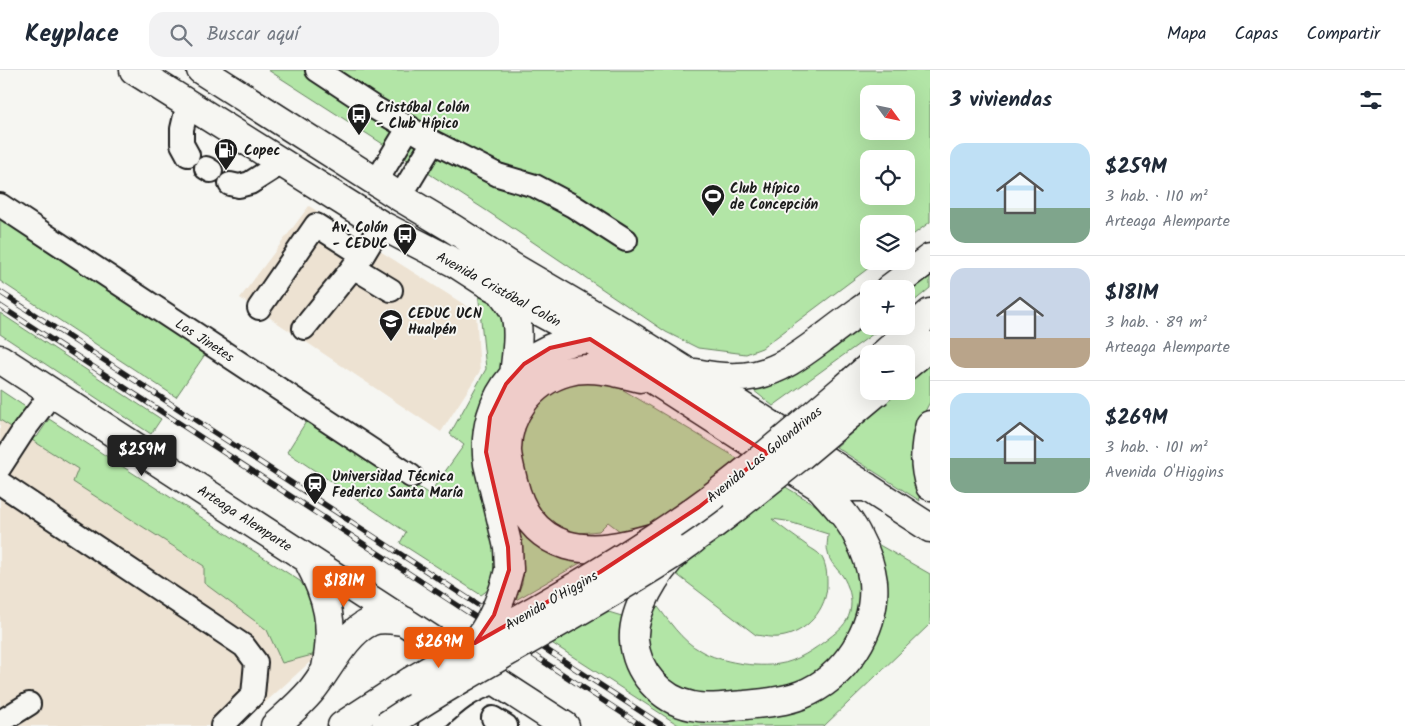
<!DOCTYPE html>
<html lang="es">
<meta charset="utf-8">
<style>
body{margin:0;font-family:Kalam,sans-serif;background:#f2f2f3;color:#1f2937;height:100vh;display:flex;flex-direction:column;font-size:19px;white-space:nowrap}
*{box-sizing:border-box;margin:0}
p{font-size:16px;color:#747a83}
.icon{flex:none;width:28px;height:28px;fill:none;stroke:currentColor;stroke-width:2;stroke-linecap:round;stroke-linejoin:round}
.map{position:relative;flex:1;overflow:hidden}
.sheet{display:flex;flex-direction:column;background:#fff;width:475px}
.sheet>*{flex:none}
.needle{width:32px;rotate:123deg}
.tools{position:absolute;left:860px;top:15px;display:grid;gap:10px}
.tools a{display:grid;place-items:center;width:55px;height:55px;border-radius:10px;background:#fff;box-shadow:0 5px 20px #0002;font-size:25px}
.price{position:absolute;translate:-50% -42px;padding:0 11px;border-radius:5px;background:#ea580c;color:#fff;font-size:16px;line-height:32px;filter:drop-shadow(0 1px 2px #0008)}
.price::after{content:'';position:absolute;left:50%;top:30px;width:15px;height:11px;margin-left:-8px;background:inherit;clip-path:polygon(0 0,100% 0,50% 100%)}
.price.active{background:#222;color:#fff}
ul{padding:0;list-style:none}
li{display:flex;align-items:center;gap:15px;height:125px;padding:0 20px}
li+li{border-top:1px solid #e0e1e3}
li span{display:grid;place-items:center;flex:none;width:140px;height:100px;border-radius:15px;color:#555}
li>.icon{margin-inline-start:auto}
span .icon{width:60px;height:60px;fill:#fffc;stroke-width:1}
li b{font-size:21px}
h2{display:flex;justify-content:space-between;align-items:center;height:60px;padding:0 20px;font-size:21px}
header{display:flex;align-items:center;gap:30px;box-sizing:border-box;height:70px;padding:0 25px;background:#fff;border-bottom:1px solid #e0e1e3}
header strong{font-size:24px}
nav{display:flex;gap:28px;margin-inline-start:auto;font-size:18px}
.search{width:350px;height:45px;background:#f2f2f3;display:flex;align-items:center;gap:12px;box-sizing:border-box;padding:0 18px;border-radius:15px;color:#747a83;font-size:19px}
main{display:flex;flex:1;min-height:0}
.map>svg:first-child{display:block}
.built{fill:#ede2d2}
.green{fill:#b2e5a6;stroke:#678061;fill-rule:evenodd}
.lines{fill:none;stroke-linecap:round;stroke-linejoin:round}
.minor-casing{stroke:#1c1c1c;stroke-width:26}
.major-casing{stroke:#1c1c1c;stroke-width:31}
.minor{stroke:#f6f6f2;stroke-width:22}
.major{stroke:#f6f6f2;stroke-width:28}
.rail-casing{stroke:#1c1c1c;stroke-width:5.5}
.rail{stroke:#f6f6f2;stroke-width:4;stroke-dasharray:11;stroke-linecap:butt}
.major-bridge-casing{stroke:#1c1c1c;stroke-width:31;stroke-linecap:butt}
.major-bridge{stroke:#f6f6f2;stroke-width:28}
.marked{fill:#d62828;fill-opacity:0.2;stroke:#d62828;stroke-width:4;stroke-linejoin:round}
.labels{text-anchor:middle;stroke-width:4;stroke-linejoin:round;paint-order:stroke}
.poi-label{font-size:14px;font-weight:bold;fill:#1c1c1c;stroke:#f6f6f2;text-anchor:start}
.street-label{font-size:14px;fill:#1c1c1c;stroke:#f6f6f2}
</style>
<header>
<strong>Keyplace</strong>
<div class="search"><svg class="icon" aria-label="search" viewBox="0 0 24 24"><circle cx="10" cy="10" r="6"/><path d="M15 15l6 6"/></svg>Buscar aquí</div>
<nav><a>Mapa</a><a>Capas</a><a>Compartir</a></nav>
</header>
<main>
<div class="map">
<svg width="930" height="656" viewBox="0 0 930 656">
<rect width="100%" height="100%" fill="#f6f6f2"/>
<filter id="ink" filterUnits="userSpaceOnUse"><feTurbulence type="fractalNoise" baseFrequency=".02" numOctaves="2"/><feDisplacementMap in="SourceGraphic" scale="10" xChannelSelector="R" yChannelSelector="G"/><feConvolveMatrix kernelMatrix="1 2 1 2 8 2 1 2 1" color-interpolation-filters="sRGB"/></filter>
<g filter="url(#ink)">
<path class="built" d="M309,136L476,242L480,301L441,362L240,228Z
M0,320L24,360L37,367L49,349L300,511L320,583L239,656H0Z"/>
<path class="green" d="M268,0H930V152L906,170V154H869V191H878L762,278L746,284L698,278L666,262L487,141ZM869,24H906V61H869ZM869,89H906V126H869Z
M0,148L206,283L176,327L0,211Z
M930,202V218L906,238V220Z
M477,211L505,247L500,490L492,517L481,525L400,473L406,462L287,382L309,347L429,424L464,375L450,364L486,299Z
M0,243L161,349L151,364L0,264Z
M869,248V256H884L773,336L748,316Z
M930,294V332L921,349L912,372V398L920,431L836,377L899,321H906V315Z
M578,310L615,315L814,434L836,453L851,472L865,534L847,579L791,620L719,626L699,623L678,618L652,591L642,570L654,532C668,549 681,571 701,581C720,592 757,598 779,594C796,592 815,579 829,568C838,561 847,554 850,542C853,529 849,516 842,505C837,499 829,491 828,483C826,477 828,470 828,464L786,451L772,449C783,459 797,468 809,477C812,479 818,482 821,486C826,493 827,504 827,512C828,539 806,564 779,567C771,568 764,566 756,565L608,452L599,461L561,465L535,442L519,384L526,344L539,329Z
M0,320L30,340L24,360L37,367L49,349L300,511L316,534L320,583L282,593L267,560L204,513V496L73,412L78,399L0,350Z
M515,450L561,486L582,492L514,531C517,525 520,519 522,513C527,492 520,471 515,450Z
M874,472L930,504V554L824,656H680L547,570L602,540L625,547L666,634L801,635L862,587L880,560L886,523Z"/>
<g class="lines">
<g class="minor-casing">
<path id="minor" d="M317,0L373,37L433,72L498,105L535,116L573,136L626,170
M188,85L182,74V59L188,33
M206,98L211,101
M376,112L409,57
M230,114L239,116L250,113L283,92
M400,127L433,72
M0,135L411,406
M353,197L391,220
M259,238L316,155L363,185
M304,258L363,185L381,155
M0,397L24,360L52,323
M0,413L244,576L256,592L253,625L222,656
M493,648L506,656
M0,652L29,634
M430,656C452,636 467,620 497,612"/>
</g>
<g class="major-casing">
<path id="major" d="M134,0L381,155L455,193L486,213L590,269L820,417H867
M201,0L400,127L452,158L511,196L627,264L762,349L930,458
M889,219L930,188
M501,221C505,228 511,234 514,241C521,259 516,286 514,305
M884,284L930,243
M0,289L565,656
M906,296L930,276
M695,303C714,307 737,309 756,305C783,299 804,282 826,266C840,255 854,245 869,234
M640,308C617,302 589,295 566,302C531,312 506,345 507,382C508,392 511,402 513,411C520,441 535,465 566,475C594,483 624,476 652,468
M854,310L869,297
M930,355C924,376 923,395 930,416
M739,435C725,446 711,457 696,467C691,472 684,476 678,481C657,500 632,541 634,570C636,602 661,630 692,636C709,640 728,636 745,635C764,633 783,632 801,625C845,608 877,559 873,512C871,497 866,482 859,469C851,450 834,433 820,417
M308,490C328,528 335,555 326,598
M509,500L508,477L488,394C478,327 528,268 597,269
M275,656C287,645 300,634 311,621C327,602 346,562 370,552C380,547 393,550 404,551
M342,656L411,611"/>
</g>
<use href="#minor" class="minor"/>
<use href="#major" class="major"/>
<g class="rail-casing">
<path id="rail" d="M0,222L663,656
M0,236L642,656"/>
</g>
<use href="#rail" class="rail"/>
<g class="major-bridge-casing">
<path id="major-bridge" d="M739,435L798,388L878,321
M478,570C494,548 503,526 509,500
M411,611C492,563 577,519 655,467C726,421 790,365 854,310
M386,656C480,593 583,543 678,481"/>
</g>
<use href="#major-bridge" class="major-bridge"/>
</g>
</g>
<path class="marked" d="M590,269L767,383L699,437L600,502L475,573L494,545L509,500L508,477L486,382L490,347L506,314L524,294L550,278Z"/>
<defs>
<g id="bus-pin" transform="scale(1.25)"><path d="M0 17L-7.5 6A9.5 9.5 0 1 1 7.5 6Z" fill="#1c1c1c" stroke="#f6f6f2"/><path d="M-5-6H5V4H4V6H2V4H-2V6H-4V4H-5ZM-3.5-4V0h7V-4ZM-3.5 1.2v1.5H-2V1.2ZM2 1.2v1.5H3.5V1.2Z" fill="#fff"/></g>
<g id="fuel-pin" transform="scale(1.25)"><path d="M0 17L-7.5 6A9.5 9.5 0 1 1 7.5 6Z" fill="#1c1c1c" stroke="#f6f6f2"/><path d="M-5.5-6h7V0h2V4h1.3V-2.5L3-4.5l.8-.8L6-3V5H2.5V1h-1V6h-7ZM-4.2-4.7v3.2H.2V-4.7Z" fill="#fff"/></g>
<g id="stadium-pin" transform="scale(1.25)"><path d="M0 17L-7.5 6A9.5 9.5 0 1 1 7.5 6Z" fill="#1c1c1c" stroke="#f6f6f2"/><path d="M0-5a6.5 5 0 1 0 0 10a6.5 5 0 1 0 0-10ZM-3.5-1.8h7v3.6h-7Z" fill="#fff"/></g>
<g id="university-pin" transform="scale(1.25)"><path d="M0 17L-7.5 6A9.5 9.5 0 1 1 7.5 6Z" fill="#1c1c1c" stroke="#f6f6f2"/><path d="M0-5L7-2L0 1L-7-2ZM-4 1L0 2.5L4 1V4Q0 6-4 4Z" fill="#fff"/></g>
<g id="station-pin" transform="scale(1.25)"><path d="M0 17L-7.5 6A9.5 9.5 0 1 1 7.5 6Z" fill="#1c1c1c" stroke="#f6f6f2"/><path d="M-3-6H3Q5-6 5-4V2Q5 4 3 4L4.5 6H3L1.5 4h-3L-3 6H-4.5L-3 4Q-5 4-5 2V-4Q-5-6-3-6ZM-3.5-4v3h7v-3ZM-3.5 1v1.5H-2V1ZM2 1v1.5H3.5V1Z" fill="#fff"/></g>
</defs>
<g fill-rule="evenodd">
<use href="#bus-pin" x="359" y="45"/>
<use href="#fuel-pin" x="226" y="80"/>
<use href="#stadium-pin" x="713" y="126"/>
<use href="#bus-pin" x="405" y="165"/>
<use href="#university-pin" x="391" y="251"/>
<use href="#station-pin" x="315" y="414"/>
</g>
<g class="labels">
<g class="poi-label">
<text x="376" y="42">Cristóbal Colón<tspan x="376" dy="16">- Club Hípico</tspan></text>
<text x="244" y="85">Copec</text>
<text x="730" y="123">Club Hípico<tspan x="730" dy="16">de Concepción</tspan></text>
<text x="388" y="162" text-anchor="end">Av. Colón<tspan x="388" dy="16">- CEDUC</tspan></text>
<text x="408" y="248">CEDUC UCN<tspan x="408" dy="16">Hualpén</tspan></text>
<text x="332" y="411">Universidad Técnica<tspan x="332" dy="16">Federico Santa María</tspan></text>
</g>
<g class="street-label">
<text transform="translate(499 219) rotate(29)" y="5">Avenida Cristóbal Colón</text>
<text transform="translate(205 270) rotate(33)" y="5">Los Jinetes</text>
<text transform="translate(764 384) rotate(-39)" y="5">Avenida Las Golondrinas</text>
<text transform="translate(245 448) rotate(33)" y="5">Arteaga Alemparte</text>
<text transform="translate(551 530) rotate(-30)" y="5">Avenida O'Higgins</text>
</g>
</g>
</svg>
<div class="tools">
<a><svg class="needle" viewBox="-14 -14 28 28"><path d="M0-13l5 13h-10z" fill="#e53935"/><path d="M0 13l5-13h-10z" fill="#747a83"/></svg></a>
<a><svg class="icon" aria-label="locate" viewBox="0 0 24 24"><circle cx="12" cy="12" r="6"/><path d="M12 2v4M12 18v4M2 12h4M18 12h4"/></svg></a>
<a><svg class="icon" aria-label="layers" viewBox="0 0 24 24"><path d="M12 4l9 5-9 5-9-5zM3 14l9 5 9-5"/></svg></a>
<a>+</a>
<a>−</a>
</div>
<b class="price active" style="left:142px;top:407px">$259M</b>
<b class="price" style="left:344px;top:538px">$181M</b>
<b class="price" style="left:439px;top:599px">$269M</b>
</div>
<section class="sheet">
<h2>3 viviendas<svg class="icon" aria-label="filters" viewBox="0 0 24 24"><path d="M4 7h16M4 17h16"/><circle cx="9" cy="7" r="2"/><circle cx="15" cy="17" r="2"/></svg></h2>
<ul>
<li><span style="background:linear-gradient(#bfe0f5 65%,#7fa58c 0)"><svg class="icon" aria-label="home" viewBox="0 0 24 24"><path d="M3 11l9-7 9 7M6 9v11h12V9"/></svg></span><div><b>$259M</b><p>3 hab. · 110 m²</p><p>Arteaga Alemparte</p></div></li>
<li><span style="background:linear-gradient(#c9d6e8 70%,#b9a48a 0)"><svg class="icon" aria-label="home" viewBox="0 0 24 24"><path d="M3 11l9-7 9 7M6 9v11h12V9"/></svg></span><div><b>$181M</b><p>3 hab. · 89 m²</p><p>Arteaga Alemparte</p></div></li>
<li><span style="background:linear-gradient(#bfe0f5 65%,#7fa58c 0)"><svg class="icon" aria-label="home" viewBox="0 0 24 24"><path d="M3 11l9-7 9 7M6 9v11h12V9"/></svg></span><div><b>$269M</b><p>3 hab. · 101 m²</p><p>Avenida O'Higgins</p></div></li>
</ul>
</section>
</main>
